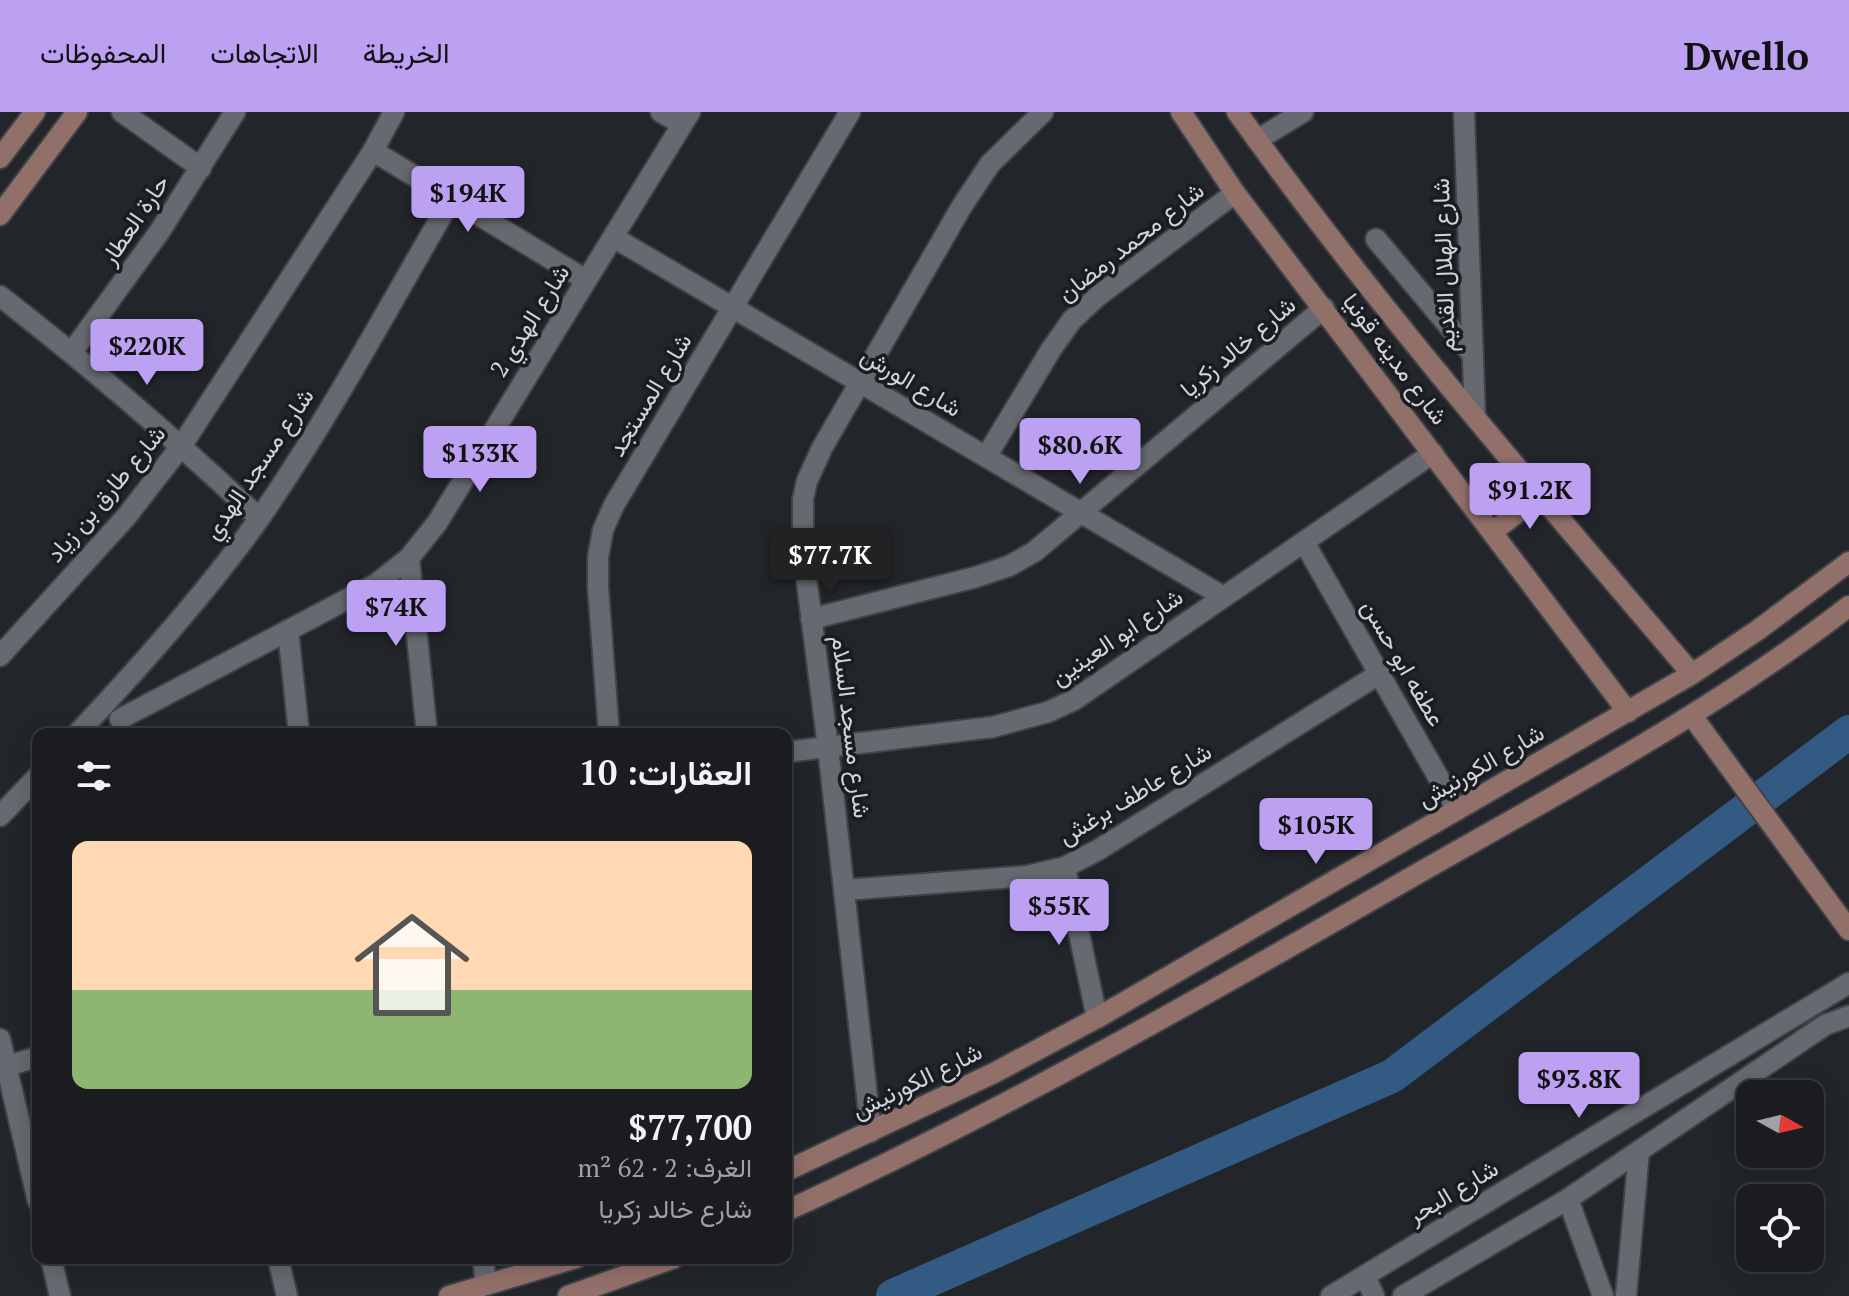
<!DOCTYPE html>
<html lang="ar">
<meta charset="utf-8">
<style>
body{margin:0;font-family:"PT Serif",Vazirmatn,serif;background:#27292d;color:#f1f3f6;direction:rtl;height:100vh;display:flex;flex-direction:column;font-size:30px;white-space:nowrap}
*{box-sizing:border-box;margin:0}
p{font-size:26px;color:#9fa1a5}
.icon{flex:none;width:44px;height:44px;fill:none;stroke:currentColor;stroke-width:2;stroke-linecap:round;stroke-linejoin:round}
.map{position:relative;flex:1;overflow:hidden;direction:ltr}
.details{position:absolute;left:32px;top:616px;width:760px;height:536px;display:flex;flex-direction:column;background:#1a1c20;border-radius:16px;box-shadow:0 4px 20px #0003,0 0 0 2px #383a3e;direction:rtl}
.details>*{flex:none}
.needle{width:52px;rotate:98deg}
.buttons{position:absolute;left:1736px;top:968px;display:grid;gap:16px}
.buttons a{display:grid;place-items:center;width:88px;height:88px;border-radius:16px;background:#1a1c20;box-shadow:0 4px 20px #0003,0 0 0 2px #383a3e;font-size:40px}
.price{position:absolute;translate:-50% -68px;padding:0 18px;border-radius:8px;background:#bca0f2;color:#111;font-size:26px;line-height:52px;filter:drop-shadow(0 2px 4px #0008)}
.price::after{content:'';position:absolute;left:50%;top:48px;width:24px;height:18px;margin-left:-12px;background:inherit;clip-path:polygon(0 0,100% 0,50% 100%)}
.price.on{background:#222;color:#fff}
ul{padding:0;list-style:none}
li{display:grid;align-content:center;gap:16px;height:424px;padding:0 40px}
li+li{border-top:2px solid #383a3e}
li span{display:grid;place-items:center;height:248px;border-radius:16px;color:#555}
li>.icon{margin-inline-start:auto}
span .icon{width:144px;height:144px;fill:#fffc;stroke-width:1}
li b{font-size:34px}
h2{display:flex;justify-content:space-between;align-items:center;height:96px;padding:0 40px;font-size:34px}
header{display:flex;align-items:center;gap:48px;box-sizing:border-box;height:112px;padding:0 40px;background:#bca0f2;color:#111}
header strong{font-size:38px}
nav{display:flex;gap:44px;margin-inline-start:auto;font-size:28px}
.map>svg:first-child{display:block}
.lines{fill:none;stroke-linecap:round;stroke-linejoin:round}
.canal{stroke:#335a82;stroke-width:34}
.service-casing{stroke:#3f4247;stroke-width:24}
.minor-casing{stroke:#3f4247;stroke-width:24}
.tertiary-casing{stroke:#3f4247;stroke-width:24}
.secondary-casing{stroke:#3f4247;stroke-width:24}
.service{stroke:#666a70;stroke-width:20}
.minor{stroke:#666a70;stroke-width:20}
.tertiary{stroke:#666a70;stroke-width:20}
.secondary{stroke:#92706a;stroke-width:20}
.labels{text-anchor:middle;stroke-width:7;stroke-linejoin:round;paint-order:stroke}
.street-label{font-size:24px;fill:#d2d4d8;stroke:#191c21}
</style>
<header>
<strong>Dwello</strong>
<nav><a>الخريطة</a><a>الاتجاهات</a><a>المحفوظات</a></nav>
</header>
<div class="map">
<svg width="1849" height="1184" viewBox="0 0 1849 1184">
<rect width="100%" height="100%" fill="#22262b"/>
<g class="lines">
<path class="canal" d="M893,1184L1392,964L1849,620"/>
<g class="service-casing">
<path id="service" d="M1257,28L1303,0
M1376,127L1473,243"/>
</g>
<g class="minor-casing">
<path id="minor" d="M122,0L201,56
M661,0L682,12
M1464,0L1475,305
M373,39L586,168
M613,125L1224,485
M0,184C90,254 176,328 259,406
M72,240L160,119L235,0
M986,345L1052,236L1072,208L1098,184L1235,81
M1304,430L1457,698
M409,446L427,622
M811,507L976,465L1009,454L1034,440L1324,196
M288,518L299,622
M0,544L126,405L182,333L373,39L394,0
M120,607L376,472L409,446L437,411L690,0
M77,622C139,556 209,478 261,404C331,303 390,192 452,86
M609,622L598,475V445L603,418L614,393L850,0
M786,640L993,615L1048,600L1074,588L1433,341
M0,704L38,664
M1065,755L1097,906
M844,778L1027,764L1065,755L1098,738L1379,562
M0,927L38,1089
M7,954L38,945
M871,1020L828,635L803,440V387L807,369L822,336L962,94L990,52L1043,0
M51,1146L60,1184
M278,1146L287,1184
M483,1146L486,1173"/>
</g>
<g class="tertiary-casing">
<path id="tertiary" d="M1568,1087L1603,1184
M1365,1164L1374,1184
M1331,1184L1849,871
M1403,1184L1568,1087L1825,913L1849,904
M1626,1184L1639,1039"/>
</g>
<g class="secondary-casing">
<path id="secondary" d="M1181,0L1235,81L1628,600
M1237,0C1377,196 1536,378 1692,562
M0,46L35,0
M0,103L77,0
M1492,420L1541,383
M1692,604L1849,818
M786,1059L994,961L1097,906L1692,562L1758,518L1849,450
M786,1099C1000,1001 1206,883 1410,766C1560,680 1713,600 1849,494
M449,1184L576,1146
M568,1184L674,1146"/>
</g>
<use href="#service" class="service"/>
<use href="#minor" class="minor"/>
<use href="#tertiary" class="tertiary"/>
<use href="#secondary" class="secondary"/>
</g>
<g class="labels">
<g class="street-label">
<text transform="translate(135 108) rotate(-56)" y="8">حارة العطار</text>
<text transform="translate(1131 130) rotate(-38)" y="8">شارع محمد رمضان</text>
<text transform="translate(1444 153) rotate(-92)" y="8">شارع الهلال القديم</text>
<text transform="translate(530 209) rotate(-58)" y="8">شارع الهدي 2</text>
<text transform="translate(1238 235) rotate(-40)" y="8">شارع خالد زكريا</text>
<text transform="translate(1395 247) rotate(53)" y="8">شارع مدينه قونيا</text>
<text transform="translate(911 270) rotate(31)" y="8">شارع الورش</text>
<text transform="translate(650 283) rotate(-59)" y="8">شارع المستجد</text>
<text transform="translate(259 352) rotate(-56)" y="8">شارع مسجد الهدي</text>
<text transform="translate(106 382) rotate(-50)" y="8">شارع طارق بن زياد</text>
<text transform="translate(1117 525) rotate(-34)" y="8">شارع ابو العينين</text>
<text transform="translate(1403 551) rotate(60)" y="8">عطفه ابو حسن</text>
<text transform="translate(851 615) rotate(83)" y="8">شارع مسجد السلام</text>
<text transform="translate(1481 654) rotate(-30)" y="8">شارع الكورنيش</text>
<text transform="translate(1135 682) rotate(-31)" y="8">شارع عاطف برغش</text>
<text transform="translate(917 969) rotate(-26)" y="8">شارع الكورنيش</text>
<text transform="translate(1453 1080) rotate(-31)" y="8">شارع البحر</text>
</g>
</g>
</svg>
<div class="buttons">
<a><svg class="needle" viewBox="-14 -14 28 28"><path d="M0-13l5 13h-10z" fill="#e53935"/><path d="M0 13l5-13h-10z" fill="#9fa1a5"/></svg></a>
<a><svg class="icon" aria-label="locate" viewBox="0 0 24 24"><circle cx="12" cy="12" r="6"/><path d="M12 2v4M12 18v4M2 12h4M18 12h4"/></svg></a>
</div>
<b class="price" style="left:468px;top:122px">$194K</b>
<b class="price" style="left:147px;top:275px">$220K</b>
<b class="price" style="left:1080px;top:374px">$80.6K</b>
<b class="price" style="left:480px;top:382px">$133K</b>
<b class="price" style="left:1530px;top:419px">$91.2K</b>
<b class="price on" style="left:830px;top:484px">$77.7K</b>
<b class="price" style="left:396px;top:536px">$74K</b>
<b class="price" style="left:1316px;top:754px">$105K</b>
<b class="price" style="left:1059px;top:835px">$55K</b>
<b class="price" style="left:1579px;top:1008px">$93.8K</b>
<section class="details">
<h2>العقارات: 10<svg class="icon" aria-label="filters" viewBox="0 0 24 24"><path d="M4 7h16M4 17h16"/><circle cx="9" cy="7" r="2"/><circle cx="15" cy="17" r="2"/></svg></h2>
<ul>
<li><span style="background:linear-gradient(#ffd9b3 60%,#8fb573 0)"><svg class="icon" aria-label="home" viewBox="0 0 24 24"><path d="M3 11l9-7 9 7M6 9v11h12V9"/></svg></span><div><b>$77,700</b><p>الغرف: 2 · 62 m²</p><p>شارع خالد زكريا</p></div></li>
</ul>
</section>
</div>
